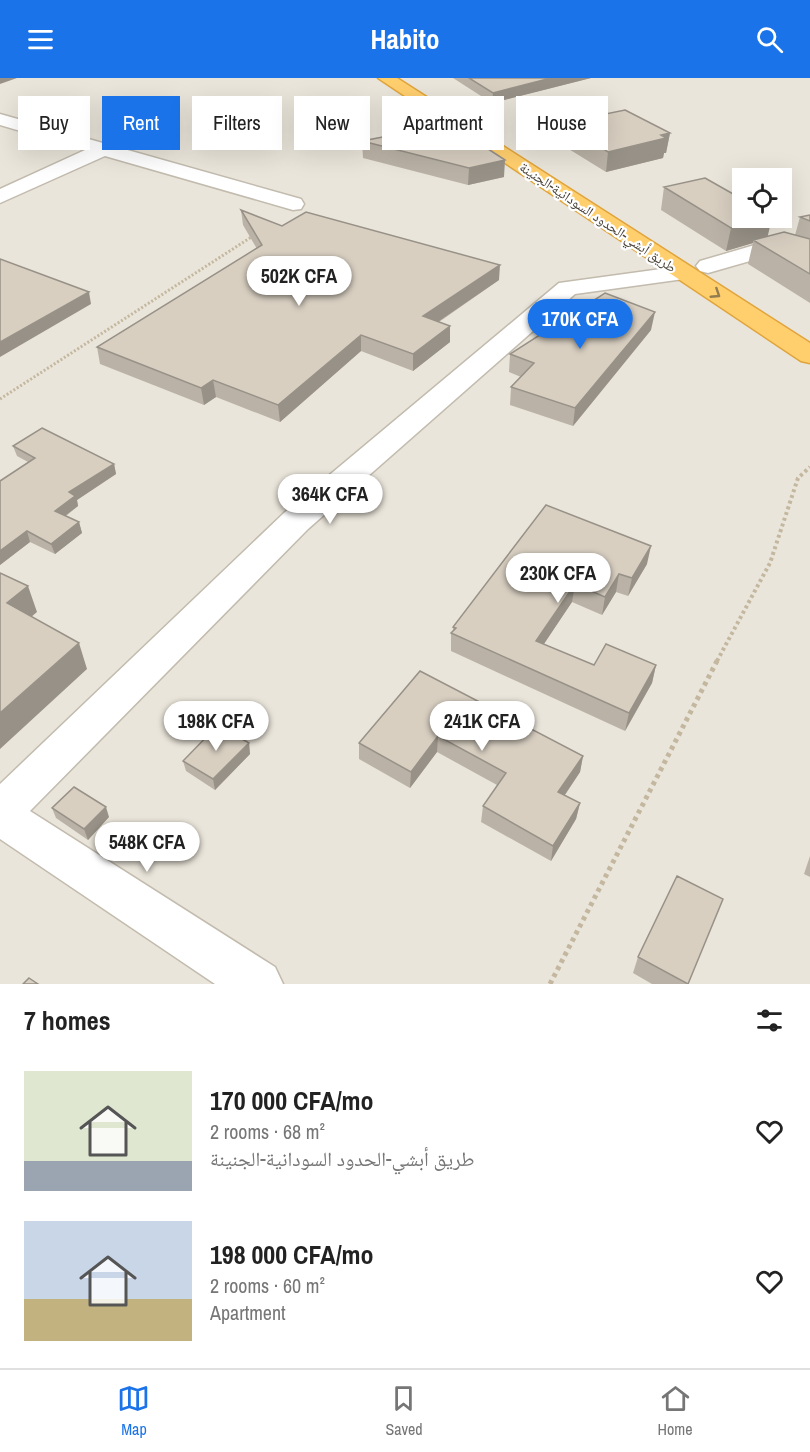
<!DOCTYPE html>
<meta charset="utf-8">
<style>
body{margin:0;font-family:"Archivo Narrow","Noto Naskh Arabic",sans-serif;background:#f2f2f2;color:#222;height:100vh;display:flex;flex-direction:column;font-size:22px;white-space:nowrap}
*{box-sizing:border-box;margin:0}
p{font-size:20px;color:#767676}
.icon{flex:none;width:33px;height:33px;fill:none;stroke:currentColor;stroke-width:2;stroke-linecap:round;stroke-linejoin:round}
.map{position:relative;height:906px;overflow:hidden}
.panel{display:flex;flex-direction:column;background:#fff;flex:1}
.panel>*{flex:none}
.hud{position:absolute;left:18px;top:18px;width:774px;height:54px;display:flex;gap:12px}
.fabs{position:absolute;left:732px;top:90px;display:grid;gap:12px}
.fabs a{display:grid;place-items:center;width:60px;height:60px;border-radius:0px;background:#fff;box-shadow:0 6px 24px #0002;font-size:30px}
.price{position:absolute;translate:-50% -51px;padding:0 14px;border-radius:21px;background:#fff;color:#222;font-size:20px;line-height:39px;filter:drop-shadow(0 2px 3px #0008)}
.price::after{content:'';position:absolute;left:50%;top:36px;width:18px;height:14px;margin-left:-9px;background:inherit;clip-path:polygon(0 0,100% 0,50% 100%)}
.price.selected{background:#1a73e8;color:#fff}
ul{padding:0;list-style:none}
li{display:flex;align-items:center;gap:18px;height:150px;padding:0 24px}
li span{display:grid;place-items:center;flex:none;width:168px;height:120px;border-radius:0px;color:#555}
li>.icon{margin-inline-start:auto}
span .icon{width:72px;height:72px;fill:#fffc;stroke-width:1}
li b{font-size:26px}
h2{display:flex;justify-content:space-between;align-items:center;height:72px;padding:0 24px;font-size:26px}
.pill{padding:0 21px;border-radius:0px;background:#fff;box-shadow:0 6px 24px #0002;font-size:21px;line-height:54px}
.pill.selected{background:#1a73e8;color:#fff}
header{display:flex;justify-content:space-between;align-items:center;height:78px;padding:0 24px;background:#1a73e8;color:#fff;font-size:27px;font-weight:700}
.dock{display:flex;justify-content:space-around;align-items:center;height:84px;border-top:2px solid #e0e0e0;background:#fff;font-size:16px;color:#767676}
.dock a{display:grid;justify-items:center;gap:3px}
.dock .selected{color:#1a73e8}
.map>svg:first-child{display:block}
.residential{fill:#eae5da;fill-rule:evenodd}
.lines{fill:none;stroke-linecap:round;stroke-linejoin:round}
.street-casing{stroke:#c2bbae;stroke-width:3}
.highway-casing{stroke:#e0a43c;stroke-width:3}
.path-far2{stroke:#c4b79f;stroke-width:3;stroke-dasharray:2 2;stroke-linecap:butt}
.path-far1{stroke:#c4b79f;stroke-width:4;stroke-dasharray:3 3;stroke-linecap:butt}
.path{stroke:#c4b79f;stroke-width:5;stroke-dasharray:4 4;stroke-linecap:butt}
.street{fill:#fff;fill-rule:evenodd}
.highway{fill:#ffcf6e;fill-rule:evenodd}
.wall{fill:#bab2a6}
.shaded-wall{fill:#979187}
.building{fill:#d8cfc1;stroke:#979187;stroke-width:1.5}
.oneway{stroke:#937c4e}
.labels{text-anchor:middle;stroke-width:4.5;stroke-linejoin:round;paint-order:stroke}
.far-street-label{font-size:14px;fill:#4b4439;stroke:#fff}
</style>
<header><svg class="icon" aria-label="menu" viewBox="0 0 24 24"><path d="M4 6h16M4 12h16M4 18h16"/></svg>Habito<svg class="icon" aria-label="search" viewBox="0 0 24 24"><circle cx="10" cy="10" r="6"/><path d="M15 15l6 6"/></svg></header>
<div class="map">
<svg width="810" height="906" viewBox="0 0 810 906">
<rect width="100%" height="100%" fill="#f6f3ec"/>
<path class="residential" d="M0,0H810V906H0ZM742,100H782V140H742Z"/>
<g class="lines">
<g class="street-casing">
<path id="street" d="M0,36L301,121L304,126L301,131L293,132L105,78L0,125V111L85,72L0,47Z
M779,160L810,171V186L778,175L708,195L700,193L696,188L700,183Z
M683,188L691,190L695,195L691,200L575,216L308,451L30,733L275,889L283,906H215L0,761V706L284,435L559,205Z"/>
</g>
<g class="highway-casing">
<path id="highway" d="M378,0H397L810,265V285L801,283Z"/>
</g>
<path class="path-far2" d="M0,321L253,158"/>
<path class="path-far1" d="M717,583L770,485L798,400L810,389"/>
<path class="path" d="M550,906L718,581"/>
<use href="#street" class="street"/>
<use href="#highway" class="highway"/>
</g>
<path class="wall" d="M453,0H591L492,25Z
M561,45L670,55L666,75H664L663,80L606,94L559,65Z
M362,63L504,99L468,107L363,80Z
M664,109L742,140H772L767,158L795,157L800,139L810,137V225L748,186L753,165L726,173L661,132Z
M241,132L282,148L499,202L439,244L450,264L413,293L361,273L280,344L216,319L204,327L100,286L97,269L257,171L243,147Z
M651,252L573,348L510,327L511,309L521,299L509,294L510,276Z
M13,368L114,386L116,396L77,422L78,428L66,438L79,444L82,455L55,476L30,464L0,487V403L28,384L17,378Z
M546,427L647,486L628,518L616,514L602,537L572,524L543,566L594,587H656L652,605L625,653L451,573V555L453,554V549Z
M420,593L583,678L580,694L565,717L580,725L576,741L551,783L481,744L483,728L497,707L437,674L410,710L359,681V665Z
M249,665L250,676L215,712L186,693L183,683Z
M52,730L109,739L88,762L56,740Z
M810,778V799L804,796Z
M638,879L688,906H652L633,895Z"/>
<path class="shaded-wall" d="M0,0H17L0,6Z
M551,0H591L492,25L493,15Z
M670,55L666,75H664L663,80L606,94L608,74Z
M505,82L504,99L468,107L469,90Z
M769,140H772L767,161L753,162V165L726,173L731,150Z
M500,187L499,202L423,254V238Z
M89,214L91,226L0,279V264Z
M655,234L651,252L573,348L575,330Z
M450,248V264L413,293V276Z
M361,257V273L280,344L278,327Z
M213,302L216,319L204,327L201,310Z
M114,386L116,396L77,422L78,428L58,443L55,433L69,414Z
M79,444L82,455L55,476L51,466Z
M27,453L30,464L0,487V473Z
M651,468L647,486L628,518L632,500Z
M619,496L616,514L602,537L605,519Z
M575,506L572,524L534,581L536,563Z
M28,508L37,534L17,551L7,525Z
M79,565L87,591L0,671V635Z
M656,587L652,605L625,653L629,635Z
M438,658L437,674L410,710L411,694Z
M249,665L250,676L215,712L213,701Z
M583,678L580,694L556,730L558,714Z
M580,725L576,741L551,783L553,768Z
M106,729L109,739L88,762L84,751Z"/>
<path class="building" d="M469,0H551L493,15Z
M625,32L670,55L661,57L666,60L608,74L561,45Z
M450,46L505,82L469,90L362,63Z
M705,100L742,121V140H769L731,150L664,109Z
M241,132L282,148L306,134L500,187L423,238L450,248L413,276L361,257L278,327L213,302L201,310L97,269L262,167Z
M810,137V143L800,139Z
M784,154L810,161V196L753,162Z
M0,181L89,214L0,264Z
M605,215L655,234L575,330L511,309L534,285L510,276Z
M42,350L114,386L69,414L75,418L55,433L79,444L51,466L27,453L0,473V403L35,380L13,368Z
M546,427L651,468L632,500L619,496L605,519L575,506L536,563L594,587L606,566L656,587L629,635L451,555L456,550L453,549Z
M0,495L28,508L7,525L79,565L0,635Z
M420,593L583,678L558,714L580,725L553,768L483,728L506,695L438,658L411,694L359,665Z
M218,647L249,665L213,701L183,683Z
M74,709L106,729L84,751L52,730Z
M677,798L723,821L688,906L638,879Z
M29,900L38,906H23Z"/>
<defs><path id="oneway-chevron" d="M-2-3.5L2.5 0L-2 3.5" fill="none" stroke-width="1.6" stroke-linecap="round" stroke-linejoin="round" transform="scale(1.5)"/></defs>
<use class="oneway" href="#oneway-chevron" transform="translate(716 216) rotate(33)"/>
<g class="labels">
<g class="far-street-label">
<text transform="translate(598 139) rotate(34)" y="5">طريق أبشي-الحدود السودانية-الجنينة</text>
</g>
</g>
</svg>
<div class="fabs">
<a><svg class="icon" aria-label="locate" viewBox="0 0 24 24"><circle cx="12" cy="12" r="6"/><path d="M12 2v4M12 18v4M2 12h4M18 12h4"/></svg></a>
</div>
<b class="price" style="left:299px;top:229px">502K CFA</b>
<b class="price selected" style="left:580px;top:272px">170K CFA</b>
<b class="price" style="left:330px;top:447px">364K CFA</b>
<b class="price" style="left:558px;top:526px">230K CFA</b>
<b class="price" style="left:216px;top:674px">198K CFA</b>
<b class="price" style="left:482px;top:674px">241K CFA</b>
<b class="price" style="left:147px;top:795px">548K CFA</b>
<div class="hud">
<a class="pill">Buy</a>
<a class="pill selected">Rent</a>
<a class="pill">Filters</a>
<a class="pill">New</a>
<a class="pill">Apartment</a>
<a class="pill">House</a>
</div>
</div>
<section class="panel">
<h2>7 homes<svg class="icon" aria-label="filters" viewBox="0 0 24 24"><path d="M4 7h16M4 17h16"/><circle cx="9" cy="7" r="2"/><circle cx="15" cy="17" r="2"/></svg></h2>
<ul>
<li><span style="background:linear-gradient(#dfe7d0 75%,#9aa5b1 0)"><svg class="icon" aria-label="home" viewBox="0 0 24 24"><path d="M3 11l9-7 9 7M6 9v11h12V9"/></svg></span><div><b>170 000 CFA/mo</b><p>2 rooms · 68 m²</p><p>طريق أبشي-الحدود السودانية-الجنينة</p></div><svg class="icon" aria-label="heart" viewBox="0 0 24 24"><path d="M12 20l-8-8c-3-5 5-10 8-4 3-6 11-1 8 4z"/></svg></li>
<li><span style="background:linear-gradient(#c9d6e8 65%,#c2b280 0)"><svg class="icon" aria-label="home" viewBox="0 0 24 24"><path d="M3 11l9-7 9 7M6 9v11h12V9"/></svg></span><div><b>198 000 CFA/mo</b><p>2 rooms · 60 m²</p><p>Apartment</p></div><svg class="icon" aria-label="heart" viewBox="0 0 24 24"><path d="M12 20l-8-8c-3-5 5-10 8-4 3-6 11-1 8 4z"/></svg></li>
</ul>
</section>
<nav class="dock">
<a class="selected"><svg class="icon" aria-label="map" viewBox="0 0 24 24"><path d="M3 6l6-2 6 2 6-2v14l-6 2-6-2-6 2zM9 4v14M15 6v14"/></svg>Map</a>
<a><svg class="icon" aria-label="saved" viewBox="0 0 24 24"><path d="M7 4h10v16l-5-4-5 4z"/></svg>Saved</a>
<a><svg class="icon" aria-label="home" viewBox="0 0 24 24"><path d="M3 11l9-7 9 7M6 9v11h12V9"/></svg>Home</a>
</nav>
